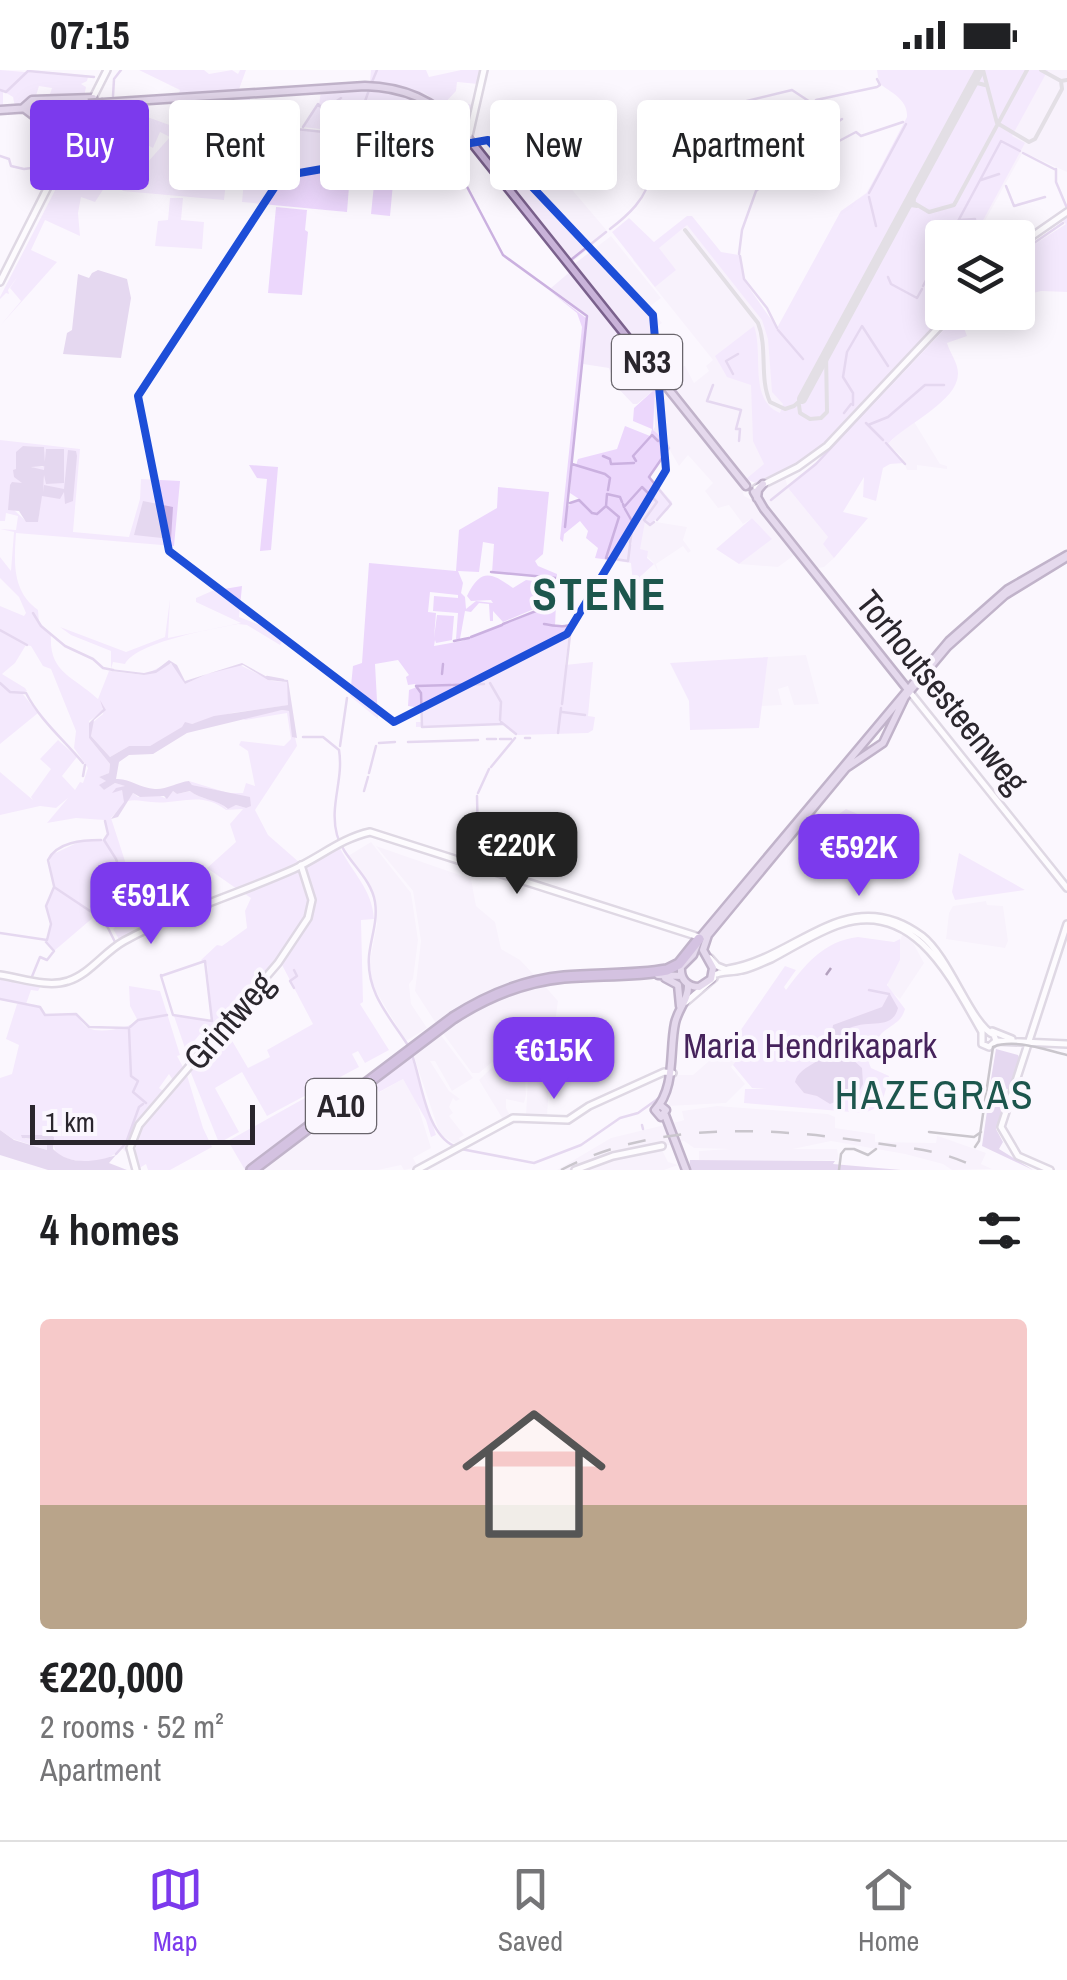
<!DOCTYPE html>
<meta charset="utf-8">
<style>
body{margin:0;font-family:"Archivo Narrow",sans-serif;background:#f6f6f6;color:#202124;height:100vh;display:flex;flex-direction:column;font-size:38px;white-space:nowrap}
*{box-sizing:border-box;margin:0}
p{font-size:32px;color:#757577}
.icon{flex:none;width:55px;height:55px;fill:none;stroke:currentColor;stroke-width:2;stroke-linecap:round;stroke-linejoin:round}
.map{position:relative;height:1100px;overflow:hidden}
.sheet{display:flex;flex-direction:column;background:#fff;flex:1}
.sheet>*{flex:none}
.banner{position:absolute;left:30px;top:30px;width:1008px;height:90px;display:flex;gap:20px}
.fabs{position:absolute;left:925px;top:150px;display:grid;gap:20px}
.fabs a{display:grid;place-items:center;width:110px;height:110px;border-radius:10px;background:#fff;box-shadow:0 5px 25px #0003;font-size:50px}
.scale{position:absolute;left:30px;bottom:25px;width:225px;box-sizing:border-box;padding-left:10px;border:5px solid #2a262d;border-top:0;font-size:28px;line-height:35px;white-space:nowrap;color:#2a262d;-webkit-text-stroke:8px #fbf7fe;paint-order:stroke}
.price{position:absolute;translate:-50% -85px;padding:0 22px;border-radius:20px;background:#7c3aed;color:#fff;font-size:32px;line-height:65px;filter:drop-shadow(0 2px 5px #0008)}
.price::after{content:'';position:absolute;left:50%;top:60px;width:30px;height:22px;margin-left:-15px;background:inherit;clip-path:polygon(0 0,100% 0,50% 100%)}
.price.active{background:#222;color:#fff}
ul{padding:0;list-style:none}
li{display:grid;align-content:center;gap:20px;height:530px;padding:0 40px}
li span{display:grid;place-items:center;height:310px;border-radius:10px;color:#555}
li>.icon{margin-inline-start:auto}
span .icon{width:180px;height:180px;fill:#fffc;stroke-width:1}
li b{font-size:42px}
h2{display:flex;justify-content:space-between;align-items:center;height:120px;padding:0 40px;font-size:42px}
.chip{padding:0 35px;border-radius:10px;background:#fff;box-shadow:0 5px 25px #0003;font-size:35px;line-height:90px}
.chip.active{background:#7c3aed;color:#fff}
.status{display:flex;justify-content:space-between;align-items:center;height:70px;padding:0 50px;background:#fff;direction:ltr}
.status svg{height:28px;fill:currentColor}
.tab-bar{display:flex;justify-content:space-around;align-items:center;height:140px;border-top:2px solid #e0e0e0;background:#fff;font-size:28px;color:#757577}
.tab-bar a{display:grid;justify-items:center;gap:5px}
.tab-bar .active{color:#7c3aed}
.map>svg:first-child{display:block}
.built{fill:#f4ebfb}
.green{fill:#ecd7fc;fill-rule:evenodd}
.water{fill:#cbb1e0}
.lines{fill:none;stroke-linecap:round;stroke-linejoin:round}
.stream{stroke:#cbb1e0;stroke-width:2.5}
.ferry{stroke:#5b3872;stroke-width:2.5;stroke-dasharray:12 10;stroke-linecap:butt}
.taxiway{stroke:#c5c1c8;stroke-width:4}
.runway{stroke:#c5c1c8;stroke-width:10}
.tertiary-casing{stroke:#bcb2c5;stroke-width:10}
.secondary-casing{stroke:#bcb2c5;stroke-width:10}
.primary-casing{stroke:#7a618c;stroke-width:11}
.motorway-casing{stroke:#7a618c;stroke-width:14}
.tertiary{stroke:#fff;stroke-width:5}
.secondary{stroke:#fff;stroke-width:5}
.primary{stroke:#c9b3d9;stroke-width:6}
.motorway{stroke:#a581bf;stroke-width:9}
.tram{stroke:#8f8b92;stroke-width:2.5}
.rail{stroke:#8f8b92;stroke-width:2.5;stroke-dasharray:18 18;stroke-linecap:butt}
.primary-bridge-casing{stroke:#7a618c;stroke-width:11;stroke-linecap:butt}
.primary-bridge{stroke:#c9b3d9;stroke-width:6}
.marked{fill:none;stroke:#1d4ed8;stroke-width:8;stroke-linejoin:round}
.labels{text-anchor:middle;stroke-width:8;stroke-linejoin:round;paint-order:stroke}
.shield{fill:#fbf7fe;stroke:#69656c;stroke-width:2.5}
.shield-label{font-size:32px;font-weight:bold;fill:#2a262d}
.street-label{font-size:35px;fill:#2a262d;stroke:#fbf7fe}
.park-label{font-size:35px;fill:#46235c;stroke:#fbf7fe}
.quarter-label{font-size:40px;letter-spacing:2.5px;fill:#1d564d;stroke:#fbf7fe}
.district-label{font-size:45px;font-weight:bold;letter-spacing:2.5px;fill:#1d564d;stroke:#fbf7fe}
</style>
<div class="status"><b>07:15</b><svg viewBox="0 0 49 12"><path d="M0 12V9h3v3zM5 12V6h3v6zM10 12V3h3v9zM15 12V0h3v12zM26 1h20v11H26zM47 4h2v5h-2z"/></svg></div>
<div class="map">
<svg width="1067" height="1100" viewBox="0 0 1067 1100">
<rect width="100%" height="100%" fill="#fbf7fe"/>
<path class="built" d="M939,0H1067V102L1023,82L976,167L942,168L757,413L745,409L740,413L744,426L754,431L759,420L785,407L788,418L829,468L834,488L824,497L814,499L800,481L778,497L739,494L771,468L752,448L743,454L729,435L718,438L705,421L713,413L688,385L679,396L664,370L653,360L655,357L654,320L637,334H633L615,315L609,298L583,294L588,246L551,218L571,201L573,195L611,166L661,228L649,237L662,253L651,261L679,297L685,296L694,313L709,301L706,296L713,290L633,190L689,146L778,258L841,141L866,123Z
M541,83L608,162L571,193L506,111Z
M913,350L940,394L947,396V399L917,395V400H907L901,386L888,374Z
M645,452L650,456L656,452L687,457L683,470L691,481L688,483L683,476L656,494L659,504L653,492L639,479Z
M806,585L819,634L794,635L788,616L778,619L782,635L761,636L768,587Z
M371,772L411,823L418,870L413,909L409,914L411,934L427,958L406,971L372,915L369,896L377,854L376,829L369,813L348,786Z
M376,776L471,809L476,836L495,852L501,879L520,890L538,909L517,915L439,958L415,921L421,871L413,821Z
M986,831L987,835L1003,836L1008,871L1005,878L946,869L949,843L953,836Z
M903,863L911,869L924,893L900,929L888,919V910L900,890L899,873Z
M543,914L558,931L554,960L521,968L479,1003H472L442,962L487,933Z
M440,964L473,1008L452,1021L435,991H430L449,1021L460,1029L456,1031L453,1028L449,1037L453,1043L449,1046L464,1065L459,1068L462,1074L458,1076L440,1064L413,984Z
M552,964L547,1047L526,1045L528,1007L515,976L530,968Z
M725,977L737,990L731,997L745,1014L726,1033L668,1036L675,1005H693Z
M512,978L525,1006L526,1025L524,1033L506,1029V1038L511,1047L504,1051L479,1010Z
M403,1009L417,1033L431,1078L413,1088L418,1097L404,1100L401,1095L378,1100H260L374,1015L380,1022Z
M717,1036L828,1044L835,1047V1058L875,1064V1072L936,1073L937,1066L941,1067L986,1083L981,1094L992,1099L952,1100L943,1094L905,1084L831,1071L793,1079H837L839,1090H699V1081L730,1079L694,1078L684,1071L570,1100H557L611,1068L681,1051L684,1050L682,1041Z
M657,1078L662,1080L668,1092L678,1095L664,1100H578Z"/>
<path class="green" d="M0,0L88,7L87,11L81,14L86,17L84,27L56,24L53,30H48L52,18L39,16L35,29L15,37L13,27L3,21V38H0Z
M139,0H204L209,4L232,0L238,4L240,0H246L238,22L178,26L180,20Z
M371,0H426L429,7L461,0H483L468,59L466,61L446,42L447,38L454,32L474,35L478,14L457,12L456,21L442,36L419,19L442,38L391,16L394,14H367L370,12Z
M877,0H1048L1012,66L1025,73L981,154L990,153L991,156L998,152L1001,161L998,167L942,168V242L946,247L824,376L796,395L758,414L746,409L764,394L753,371L751,315L727,307L715,286L754,256C764,284 748,330 780,343L783,334L772,322L768,269L762,250L687,155L659,178L676,200L655,217L612,162L629,148L654,172L687,146H692L721,182L739,185L743,209L777,258L841,141L867,123L907,47C908,29 891,23 879,13Z
M368,19L367,25L370,19C409,24 437,35 462,66L457,77L380,67L397,70L390,146L371,144L379,66L303,57L319,35L321,21Z
M249,26L253,40L268,54L187,44L185,30Z
M139,44L175,57L185,47L178,58L188,47L233,52L224,130L122,121L170,67L160,62L153,78L127,64Z
M249,55L353,65L347,142L242,132Z
M100,65L149,88L122,118L110,109L95,132L81,127L78,143L80,166L45,150L31,180L57,192L0,256L21,231L10,218L18,206L8,220L9,224L6,223L0,229V227L81,70L97,77Z
M170,128H183L181,150L204,152L202,179L155,176L158,151L168,150Z
M276,137L307,140L305,160L308,162L302,225L268,223Z
M1067,147V222L1041,221L1018,227V185L1066,154L1063,151L1018,180Z
M550,221L586,248L566,444L568,436L579,429L570,423L572,395H576L578,389L617,379L625,356L650,366L652,359L633,351L634,338L655,319L653,360L665,370L668,379L649,406L672,432L668,440L650,454L645,452L640,479L648,481L647,488L654,494L642,505L646,512L643,514L604,521L633,514L631,493L595,488L598,478L586,468L588,461L580,451L564,464L563,472L560,469L582,257L577,243Z
M952,251L964,258L967,266L947,273C950,283 958,293 958,303C959,331 907,353 888,374L904,393L890,394L883,398L876,431L863,427L864,407L843,442L868,448L834,488L823,474L828,467L788,418L839,371Z
M0,370L80,379L73,462L129,467L140,429L141,409L180,411L174,476L16,463C14,493 12,521 38,540L39,552L51,565C49,603 72,605 98,629L109,601L144,605L168,593L175,595L185,614L207,604L240,595L272,611L287,612L289,635L232,643L192,654L150,676H129L110,687L91,666L92,653L103,644L104,635L101,643L89,651V668L110,694L109,703L99,707L107,711L100,716L104,720L115,713L126,716L114,720H122L125,732L111,748L147,859L120,871L113,859L121,851L133,845L130,833H109L94,842L95,846L54,881L46,871L51,854L46,836L54,817L49,786L83,770H104L108,763L104,750L76,748L47,753L68,728L56,738L40,736L0,745V702L33,730L31,727L51,699L40,689L58,670L77,687L62,706L75,720L80,712L83,713L88,698L74,678L76,661L51,599L43,596L31,576L26,575L15,593L2,604L25,618L27,621L22,623L38,643L0,674V536L24,546L26,543L19,527L0,508V487L11,501L14,462L0,459L16,460L18,446L6,443L5,451H0ZM23,376L43,377V397L31,396L44,407L38,451L27,452L14,440L23,410Z
M249,395L278,397L271,480L260,481L267,409L257,408Z
M498,417L549,422L543,484L535,491L538,496L557,504V508L492,503L494,474L483,472L479,502L458,501L463,513L461,523L465,527L466,539L476,531L493,533L491,530L471,531L467,526C481,497 492,503 513,518L526,510L534,511L543,529L541,536L503,552L493,541V551H490L489,534L479,533L471,542L465,541L460,569H456L458,543L433,541L434,526L458,528V525L430,522L428,542L436,543L434,568L437,545L454,546L452,570L436,573L435,570L434,576L462,571L556,534L555,556H570L565,595L593,592L588,646L595,647L593,660L588,663L518,665L502,654L416,657V652H422V638L408,636L409,620L417,617L415,614L408,615L406,607L409,605L398,590L375,594L378,649L350,626L353,596L362,593L369,493L456,501L459,460L497,438Z
M752,448L772,469L739,494L716,479Z
M242,516L239,547L268,558L283,569L280,575L247,555L238,554C212,559 137,572 125,594L113,592L111,599V581L71,565L60,557L126,582L165,567L170,529L168,568L241,553L196,532V528L212,521Z
M768,587L759,658L690,660L689,631L670,593Z
M282,640L289,641L297,676L255,740L268,765L300,793L237,819L207,798L236,772L230,754L243,739L226,740C201,720 179,735 151,732C141,731 136,729 127,731L133,723L138,727L155,724L165,728L173,721L177,724L191,721C201,731 216,727 227,739L236,735L246,738V727L192,715L189,711L228,723H243L246,713L255,716L248,681L239,675L241,671L284,676L291,669L287,643L245,650L242,648Z
M846,739L867,748L866,770L876,792L862,796L856,776L838,753L839,744Z
M339,776C352,803 372,818 374,849L361,850L363,932L360,934L389,980L365,993L358,981L352,984L359,997L267,1046L242,1002L215,1018L239,1062L219,1073L189,998L224,957L248,998L270,987L267,980L313,954L281,893L314,843L306,795Z
M959,783L1025,820L955,830L952,822Z
M300,800C305,811 310,826 309,838C306,869 231,942 209,969L200,964L186,981L174,946L212,951L207,894L201,890L217,875L222,876L247,858L245,841L251,828L242,822Z
M858,867L894,872L900,869V890L887,915L905,939C901,953 892,954 882,963C875,970 872,984 869,993L871,998L889,1006C884,1026 884,1038 863,1043L744,1033L745,1019H767L752,1018L733,995L737,989L725,977L728,974L734,980L739,975L736,969L738,964L785,896L796,900L784,917L786,920C804,896 823,871 858,867Z
M0,905L42,914L38,921L31,920L26,934L40,937L45,945H76C79,948 84,956 88,958C101,964 128,958 138,951L130,936L129,916L160,921L180,985L177,986L184,999L174,1012L169,1004L159,1018L166,1023C152,1040 131,1062 129,1085L122,1078C105,1096 77,1094 56,1084L51,1065L21,1066L26,1069L47,1070V1080L13,1069L0,1060V1008L12,1004L19,975L6,969L17,934L21,933L0,929Z
M411,986L436,1065L431,1067L426,1050L403,1009L379,1022L375,1014Z
M186,1002L203,1058L212,1077L170,1100H148L146,1094L138,1099C125,1053 168,1038 186,1002Z
M370,1003L373,1007L245,1100L228,1071L321,1019L329,1033Z"/>
<path class="water" d="M98,200L127,209L131,228L121,288L63,284L67,263L72,260L78,204L89,208L92,203Z
M23,376L44,377L45,396L31,397L44,400L46,379H64V413L46,414L44,405L43,422L44,415L64,419L68,380L76,381L77,386L73,431L65,434L64,422L60,429L42,426L38,452H26L19,441L8,440L10,415L12,412L22,413L14,407L13,400L16,399V382Z
M143,431L173,437L171,469L134,465Z
M169,590L177,595L185,611L242,593L269,608L288,610L297,668L292,667L289,641L282,640L187,663L153,684L129,685L119,692L116,709C130,708 139,718 155,719C165,720 178,712 189,711L192,715L250,727L251,736L246,738L236,735L228,739C217,729 201,730 190,721L177,724L173,721L167,729L164,726L140,727L133,723L118,747L111,749L124,732L122,720L112,723L116,718L125,716L115,713L104,720L99,715L106,711L99,707L109,703L110,694L89,668V653L103,639L100,630L106,640L94,650L91,666L110,687L129,676H150L182,657L185,652L192,654L214,646L288,635L287,612L268,610L243,595L207,604L185,614L171,593L156,603L144,605L111,601V599L144,603L156,600Z
M889,924H890L898,938C891,964 865,945 841,963L850,987L862,998L863,1014L859,1022L830,1034L817,1026L804,1023L795,1012C800,994 822,996 825,978L832,982L835,979L831,968L833,955L882,937Z
M996,979L1018,985L1020,989L1010,1019L1000,1020L999,1026L1006,1030L996,1059L1003,1072L999,1079L1033,1100L982,1076L989,1027L996,1026L997,1019L990,1015Z
M0,1060L14,1070L47,1080V1070L22,1068L21,1065H51L54,1067L53,1079C69,1096 96,1092 116,1085L109,1093L127,1100H48L0,1085Z
M690,1090L835,1091L833,1094L901,1100H689Z"/>
<g class="lines">
<path class="stream" d="M372,12L377,0
M0,20L6,22L28,1L94,7
M113,26L114,9L121,0
M816,30L877,17L880,15L877,9
M702,43L704,36L718,38L792,20L839,51L842,49
M185,47L445,75L503,185L587,246L565,457
M678,49L689,48L691,58
M303,57L318,34L324,40L341,28
M353,65L369,20
M824,79L856,62L861,66L903,52
M1023,83L1056,100
M0,86L9,89L11,96L24,99L47,96
M1056,99V112L1067,138
M981,110L999,104
M510,115L566,185
M1006,116L1014,136L1045,127
M869,123L906,54
M869,127L876,156
M960,150L975,149V156
M979,154H980
M984,154L986,153
M610,159C627,146 648,128 650,104C651,95 647,88 649,78L703,55
M949,168L1001,71L1020,81
M739,184L742,160L756,121L769,110L822,81L839,51
M1018,184L1063,153
M740,186L744,209L767,238L777,258
M572,189L606,162
M888,207L891,214L917,228L922,219
M923,216L939,186
M778,260L803,289
M733,304L726,291L738,284
M713,315L707,331L722,335
M722,335L741,340L736,359H740L739,371
M853,335V323L843,307L847,282L862,256L888,296
M844,343L851,334
M866,353L883,370
M868,355L888,347L925,315H944
M886,373L905,394
M603,386L610,389L611,394L634,393
M636,391L633,386L652,365L658,371
M572,394L605,404L610,408L608,420
M607,424L620,427L622,432
M771,430L816,394L958,242
M570,433L579,430L592,443L597,444L606,436L607,424
M623,434L624,437L642,417L657,432L644,450
M606,436L619,447L606,488L612,489
M625,439L633,453L630,473
M657,450L671,434L649,407L669,378L665,371
M645,451L650,455L654,452
M615,489L628,491L630,475
M491,502L556,508
M33,543L41,556L65,576L93,589L103,598L113,600
M503,554L541,539
M544,554C557,556 569,560 580,548
M0,560L27,575
M471,567L502,555
M454,571L469,568
M442,604L443,594
M267,607L283,610
M0,613L10,622L26,623C40,650 63,669 83,693
M490,613L501,632L500,650
M451,615L416,616L421,623L422,657L502,654
M453,615L484,614
M562,634L571,556
M562,642L585,645
M501,652L516,664
M558,663L561,638
M303,667H323L339,680C344,709 329,736 337,765C344,790 371,806 375,832C378,851 371,867 369,886C366,923 390,947 409,977
M525,668H530
M487,669H496
M500,669H505
M506,669H511
M408,672L478,670
M379,673L395,672
M340,676L347,628
M491,697L515,668
M369,703L376,676
M83,706L85,695
M364,721L368,707
M478,723L489,699
M477,726L478,773
M105,751L108,764L104,770L116,789L130,832
M473,792L478,776
M54,816L48,790C57,772 82,770 101,770
M106,854L116,874
M0,863L47,870L51,854L46,836L54,817L102,849
M161,905V906L173,945L212,951L205,891L161,906
M31,909L40,887L47,890L54,881L46,872
M294,918L290,911L297,906L294,900
M869,920L889,924
M0,929L40,937L45,945L76,944L89,957L129,958
M130,957L138,950L167,945
M129,959L131,1006L138,1011L133,1022L146,1033
M412,985C422,1013 426,1063 454,1076
M642,1055L643,1059
M461,1079L534,1093L581,1075L620,1048L638,1043L659,1028
M116,1084L126,1073L139,1037L143,1034"/>
<path class="ferry" d="M826,905L831,898"/>
<path class="taxiway" d="M983,0L997,53L1029,72L1035,69L1062,19L1061,11
M1041,0L1061,11L1067,10
M971,18L977,13L985,15
M913,124L914,133L929,142L954,135L1027,0
M904,140L911,135L917,136
M685,160L758,253C768,278 759,308 770,332L785,339L794,336L802,329
M799,335L800,343L810,349L821,348L827,342L826,283"/>
<path class="runway" d="M802,329L980,0"/>
<g class="tertiary-casing">
<path id="tertiary" d="M909,621L1067,818
M992,961L1012,969
M996,971L1067,974
M136,1100L130,1078L139,1055L278,893L308,848L312,830L301,795
M575,1100L613,1086L662,1076
M1050,1100L1018,1086L1001,1057L1067,854"/>
</g>
<g class="secondary-casing">
<path id="secondary" d="M468,70L484,0
M1018,176L1067,142
M0,212L107,0
M756,418L798,397L827,376L953,242
M710,888L717,896L727,900
M0,905C21,908 48,918 68,911C90,904 104,882 124,871C179,841 238,824 294,799C320,787 342,768 370,762L699,867
M712,906C722,900 731,903 742,900C752,898 761,893 771,889C794,877 816,862 841,854C915,830 952,910 982,962V974L989,977L996,971L994,965C971,955 950,888 922,866C848,811 798,888 728,899
M686,932L714,908
M417,1100L513,1048L568,1050L589,1036L664,1002L673,1003"/>
</g>
<g class="primary-casing">
<path id="primary" d="M103,33L365,16C404,17 433,30 460,58L746,416
M23,38L32,30L93,28
M25,39L33,45L59,41L86,42
M0,40L88,34
M754,422L764,439L909,621
M757,428L758,420L763,414
M1067,485L1008,519L949,571L699,869L693,885L681,897C680,909 687,917 699,917L711,909L713,898L703,880L708,865L846,698L883,673L905,627L947,577L1005,525L1067,487
M658,905L682,906
M665,908L678,915L680,936
M660,1035L666,1040L661,1047L655,1040C676,1018 669,981 675,953C678,939 689,929 688,915
M665,1045L686,1100"/>
</g>
<g class="motorway-casing">
<path id="motorway" d="M252,1100L453,948C487,926 523,911 564,907C598,904 633,906 667,900L679,894L699,869"/>
</g>
<use href="#tertiary" class="tertiary"/>
<use href="#secondary" class="secondary"/>
<use href="#primary" class="primary"/>
<use href="#motorway" class="motorway"/>
<path class="tram" d="M929,1062L974,1067L981,1062
M975,1077L979,1071L993,977C1015,968 1045,980 1067,985
M839,1100L841,1084L845,1079H854L868,1085L876,1079"/>
<path class="rail" d="M561,1100C655,1050 773,1057 875,1073C909,1078 940,1080 971,1095"/>
<g class="primary-bridge-casing">
<path id="primary-bridge" d="M88,34L103,33"/>
</g>
<use href="#primary-bridge" class="primary-bridge"/>
</g>
<path d="M0 0H1067V1100H0ZM488,70L653,245L666,400L567,564L394,652L169,481L138,326L282,106Z" fill="#fbf7fe" fill-opacity=".55" fill-rule="evenodd"/>
<path class="marked" d="M488,70L653,245L666,400L567,564L394,652L169,481L138,326L282,106Z"/>
<g class="labels">
<g class="shield">
<rect x="612" y="265" width="70" height="54" rx="8"/>
<rect x="306" y="1009" width="70" height="54" rx="8"/>
</g>
<g class="shield-label">
<text x="647" y="303">N33</text>
<text x="341" y="1047">A10</text>
</g>
<g class="street-label">
<text transform="translate(942 622) rotate(51)" y="12">Torhoutsesteenweg</text>
<text transform="translate(229 951) rotate(-49)" y="12">Grintweg</text>
</g>
<g class="park-label">
<text x="810" y="988">Maria Hendrikapark</text>
</g>
<g class="quarter-label">
<text x="935" y="1039">HAZEGRAS</text>
</g>
<g class="district-label">
<text x="600" y="540">STENE</text>
</g>
</g>
</svg>
<div class="fabs">
<a><svg class="icon" aria-label="layers" viewBox="0 0 24 24"><path d="M12 4l9 5-9 5-9-5zM3 14l9 5 9-5"/></svg></a>
</div>
<div class="scale">1 km</div>
<b class="price active" style="left:517px;top:827px">€220K</b>
<b class="price" style="left:859px;top:829px">€592K</b>
<b class="price" style="left:151px;top:877px">€591K</b>
<b class="price" style="left:554px;top:1032px">€615K</b>
<div class="banner">
<a class="chip active">Buy</a>
<a class="chip">Rent</a>
<a class="chip">Filters</a>
<a class="chip">New</a>
<a class="chip">Apartment</a>
</div>
</div>
<section class="sheet">
<h2>4 homes<svg class="icon" aria-label="filters" viewBox="0 0 24 24"><path d="M4 7h16M4 17h16"/><circle cx="9" cy="7" r="2"/><circle cx="15" cy="17" r="2"/></svg></h2>
<ul>
<li><span style="background:linear-gradient(#f6c9c9 60%,#b9a48a 0)"><svg class="icon" aria-label="home" viewBox="0 0 24 24"><path d="M3 11l9-7 9 7M6 9v11h12V9"/></svg></span><div><b>€220,000</b><p>2 rooms · 52 m²</p><p>Apartment</p></div></li>
</ul>
</section>
<nav class="tab-bar">
<a class="active"><svg class="icon" aria-label="map" viewBox="0 0 24 24"><path d="M3 6l6-2 6 2 6-2v14l-6 2-6-2-6 2zM9 4v14M15 6v14"/></svg>Map</a>
<a><svg class="icon" aria-label="saved" viewBox="0 0 24 24"><path d="M7 4h10v16l-5-4-5 4z"/></svg>Saved</a>
<a><svg class="icon" aria-label="home" viewBox="0 0 24 24"><path d="M3 11l9-7 9 7M6 9v11h12V9"/></svg>Home</a>
</nav>
